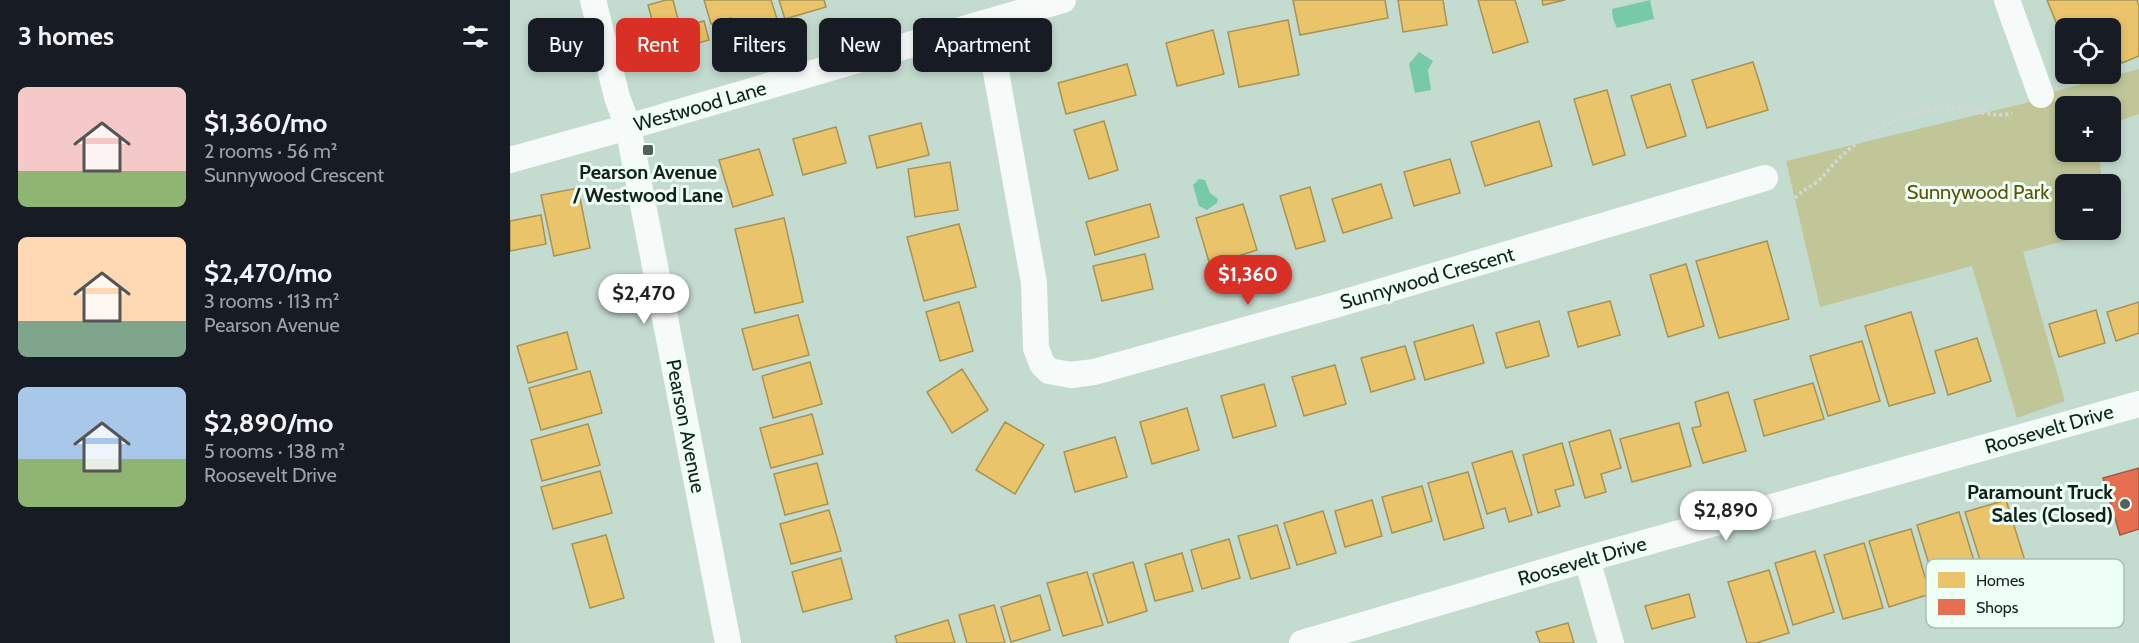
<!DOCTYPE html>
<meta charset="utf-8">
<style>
body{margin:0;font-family:Cabin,sans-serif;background:#20242c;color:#f1f3f6;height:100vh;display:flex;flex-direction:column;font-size:22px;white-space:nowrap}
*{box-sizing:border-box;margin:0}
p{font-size:20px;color:#9ea1a6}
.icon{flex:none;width:33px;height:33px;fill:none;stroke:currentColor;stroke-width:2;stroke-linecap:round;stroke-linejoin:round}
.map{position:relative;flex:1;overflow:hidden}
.details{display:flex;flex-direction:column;background:#171b24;width:510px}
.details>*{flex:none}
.top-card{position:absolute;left:18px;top:18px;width:570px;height:54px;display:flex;gap:12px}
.buttons{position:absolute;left:1545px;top:18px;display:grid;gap:12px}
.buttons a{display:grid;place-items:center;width:66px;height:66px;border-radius:9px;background:#171b24;box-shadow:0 3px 9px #0003;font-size:30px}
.price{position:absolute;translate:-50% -51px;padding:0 14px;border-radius:21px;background:#fff;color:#222;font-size:20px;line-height:39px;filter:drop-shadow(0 2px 3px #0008)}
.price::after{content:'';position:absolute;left:50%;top:36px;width:18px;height:14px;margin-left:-9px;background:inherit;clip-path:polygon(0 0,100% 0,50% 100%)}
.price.on{background:#d93025;color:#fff}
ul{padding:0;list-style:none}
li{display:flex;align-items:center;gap:18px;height:150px;padding:0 18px}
li span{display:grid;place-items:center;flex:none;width:168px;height:120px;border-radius:9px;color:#555}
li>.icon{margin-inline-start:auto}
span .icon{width:72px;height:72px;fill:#fffc;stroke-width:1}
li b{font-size:26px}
h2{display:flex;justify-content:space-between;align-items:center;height:72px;padding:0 18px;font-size:26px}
.tag{padding:0 21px;border-radius:9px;background:#171b24;box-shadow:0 3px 9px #0003;font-size:21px;line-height:54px}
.tag.on{background:#d93025;color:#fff}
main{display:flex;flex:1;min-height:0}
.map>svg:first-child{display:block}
.green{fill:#c0c698}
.water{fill:#77caa7}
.homes{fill:#e9c46a;stroke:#a89352;stroke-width:1.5}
.shops{fill:#e76f51;stroke:#a75841;stroke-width:1.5}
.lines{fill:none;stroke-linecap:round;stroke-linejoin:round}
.path{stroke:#d2d8d5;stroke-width:4;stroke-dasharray:3 3;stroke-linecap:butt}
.minor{stroke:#f6faf8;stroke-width:26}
.poi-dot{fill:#50635a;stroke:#eefff6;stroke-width:2}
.labels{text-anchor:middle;stroke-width:6;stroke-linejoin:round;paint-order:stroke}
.street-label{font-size:20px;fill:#12221b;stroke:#eefff6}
.poi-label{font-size:20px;font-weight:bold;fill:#12221b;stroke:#eefff6}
.park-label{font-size:20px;fill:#5b5406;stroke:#eefff6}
.key{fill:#eefff6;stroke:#acbdb4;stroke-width:1.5}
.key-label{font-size:16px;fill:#12221b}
</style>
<main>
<section class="details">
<h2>3 homes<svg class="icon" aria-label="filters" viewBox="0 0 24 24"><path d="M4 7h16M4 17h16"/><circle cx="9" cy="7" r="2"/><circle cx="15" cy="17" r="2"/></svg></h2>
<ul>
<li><span style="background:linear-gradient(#f6c9c9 70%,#8fb573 0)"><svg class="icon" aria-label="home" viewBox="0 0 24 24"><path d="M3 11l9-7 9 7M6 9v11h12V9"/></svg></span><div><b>$1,360/mo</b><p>2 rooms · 56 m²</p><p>Sunnywood Crescent</p></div></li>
<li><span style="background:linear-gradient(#ffd9b3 70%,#7fa58c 0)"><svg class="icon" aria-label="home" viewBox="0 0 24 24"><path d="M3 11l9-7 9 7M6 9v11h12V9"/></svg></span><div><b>$2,470/mo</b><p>3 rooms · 113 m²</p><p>Pearson Avenue</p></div></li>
<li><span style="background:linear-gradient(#a9c7e8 60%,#8fb573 0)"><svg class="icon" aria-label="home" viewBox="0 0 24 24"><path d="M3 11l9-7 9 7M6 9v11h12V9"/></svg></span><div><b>$2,890/mo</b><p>5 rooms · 138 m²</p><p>Roosevelt Drive</p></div></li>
</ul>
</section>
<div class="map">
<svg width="1629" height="643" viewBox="0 0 1629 643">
<rect width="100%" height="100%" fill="#c4dbd0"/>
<path class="green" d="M1629,69V114L1601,124L1600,106H1556V152H1589L1592,184H1556V230H1595L1513,252L1555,401L1507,418L1462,266L1310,307L1276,161L1516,103L1531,95Z"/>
<path class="water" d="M1140,0L1144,19L1107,28L1103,19L1102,9Z
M909,52L923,61L918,70L921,90L905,93L899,64Z
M689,179L695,180L700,193L708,199L707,203L697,210L689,206L683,185Z"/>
<path class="homes" d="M156,0H163L170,27L194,21L199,40L151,53L138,5Z
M194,0H261L268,22L226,34L221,18L201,24Z
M269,0H314L316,7L275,19Z
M783,0H875L878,18L790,35Z
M888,0H933L937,25L893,32Z
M968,0H1005L1018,42L983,53Z
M1032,0H1055L1033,5Z
M1537,0H1627L1629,6V56L1612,63L1611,61L1600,65V28H1556V47Z
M778,20L789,75L729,87L718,32Z
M703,30L714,74L667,86L656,43Z
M1243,62L1258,110L1197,128L1182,80Z
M617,64L626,95L556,114L548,83Z
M1160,84L1176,136L1137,148L1121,96Z
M1097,90L1115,155L1083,165L1064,99Z
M594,121L608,170L579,179L564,130Z
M1029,121L1042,166L975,186L961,142Z
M411,123L419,155L367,168L359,136Z
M326,127L336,163L293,175L283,139Z
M249,149L263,195L223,207L209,160Z
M940,159L950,193L904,206L894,172Z
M440,162L448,210L405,217L398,169Z
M871,184L882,218L833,233L822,199Z
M800,187L815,241L786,249L770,196Z
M68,188L80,248L44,256L31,195Z
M640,204L649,237L585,255L576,222Z
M733,204L747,250L700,265L686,218Z
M31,215L36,244L0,251V221Z
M274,218L293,302L245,313L225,229Z
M449,224L466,287L414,301L397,237Z
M1257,241L1279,319L1209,338L1186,261Z
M635,254L643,289L592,301L583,266Z
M1176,264L1194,326L1158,337L1140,275Z
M1100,301L1110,335L1068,347L1058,312Z
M449,302L463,351L430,361L416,312Z
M1629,302V333L1606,341L1597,312Z
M1586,310L1595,343L1549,357L1539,324Z
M1401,312L1425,393L1379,406L1355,326Z
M288,315L299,355L243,370L232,329Z
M1029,321L1039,356L996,368L986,333Z
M963,325L974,363L915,380L904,342Z
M57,332L67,369L18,383L7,346Z
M1467,338L1481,381L1438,395L1425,351Z
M1352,341L1370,401L1318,416L1300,356Z
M895,346L905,379L861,392L851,358Z
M300,362L312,404L263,418L252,376Z
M825,365L836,404L794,416L782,377Z
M452,369L478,410L442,433L417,392Z
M80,371L92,413L31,430L19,388Z
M1303,383L1314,419L1254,436L1244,400Z
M754,384L766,426L723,438L711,396Z
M1218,392L1236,451L1193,463L1182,428L1191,426L1185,402Z
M677,408L689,450L642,464L630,422Z
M302,414L313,454L261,468L250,428Z
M495,422L534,445L505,494L466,470Z
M1169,423L1181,466L1122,482L1110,439Z
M78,424L90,465L32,481L21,440Z
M1100,430L1111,468L1091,474L1096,492L1075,498L1059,442Z
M605,437L617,477L565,492L554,452Z
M1052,443L1064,485L1045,490L1050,506L1028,513L1013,455Z
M1002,451L1022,515L999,522L995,508L977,514L962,463Z
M307,463L318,504L275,515L264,474Z
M90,471L102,513L43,529L31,487Z
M958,472L974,528L934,540L918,483Z
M912,486L922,521L882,533L872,497Z
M862,500L872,536L835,547L825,511Z
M1496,500L1516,564L1475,576L1455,512Z
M319,510L331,551L281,564L270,524Z
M813,511L826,553L787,565L774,523Z
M1449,512L1469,577L1427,590L1407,525Z
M767,525L780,568L741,579L728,536Z
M1401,529L1420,594L1379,607L1359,541Z
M96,535L114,598L80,608L62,544Z
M719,539L730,578L692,589L681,550Z
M1354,543L1373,608L1333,619L1314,555Z
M1305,551L1324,612L1283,625L1265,563Z
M672,553L683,591L645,601L635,564Z
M331,558L342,599L293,612L282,572Z
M623,562L637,611L598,623L583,574Z
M1259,570L1279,633L1246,643H1237L1218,582Z
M577,572L593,625L553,636L537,583Z
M1179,594L1185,617L1142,629L1135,606Z
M530,595L540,630L501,642L491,607Z
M484,605L495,643H457L449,615Z
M438,620L445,643H387L385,636Z
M1058,623L1064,643H1030L1026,632Z"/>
<path class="shops" d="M1629,468V529L1610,535L1593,478Z"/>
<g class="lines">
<path class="path" d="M1285,198C1291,191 1299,188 1307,182C1317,173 1325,161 1336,152C1365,126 1404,108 1444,108C1464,108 1483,119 1502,113"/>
<path class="minor" d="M83,0L107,97L118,127L218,643
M1497,0L1531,95
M477,22L524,283L526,348L532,364L539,371L561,375L584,372L825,305L1255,178
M0,160L118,127L553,0
M1077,559L1101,643
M792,643L1077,559L1629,404"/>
</g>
<g class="poi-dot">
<rect x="132" y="144" width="12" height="12" rx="3"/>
<circle cx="1615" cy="504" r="6"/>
</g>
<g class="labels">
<g class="street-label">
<text transform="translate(190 106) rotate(-16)" y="7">Westwood Lane</text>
<text transform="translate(917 278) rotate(-16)" y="7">Sunnywood Crescent</text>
<text transform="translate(176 426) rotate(79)" y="7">Pearson Avenue</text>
<text transform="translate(1539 429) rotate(-16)" y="7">Roosevelt Drive</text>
<text transform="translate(1072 561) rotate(-16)" y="7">Roosevelt Drive</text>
</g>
<g class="poi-label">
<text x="138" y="179">Pearson Avenue<tspan x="138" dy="23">/ Westwood Lane</tspan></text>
<text x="1603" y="499" text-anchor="end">Paramount Truck<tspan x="1603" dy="23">Sales (Closed)</tspan></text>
</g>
<g class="park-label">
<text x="1468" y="199">Sunnywood Park</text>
</g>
</g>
<rect x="1416" y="559" width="198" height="69" rx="9" class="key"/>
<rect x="1428" y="572" width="27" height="16" fill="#e9c46a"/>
<rect x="1428" y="599" width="27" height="16" fill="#e76f51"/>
<g class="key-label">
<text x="1466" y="586">Homes</text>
<text x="1466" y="613">Shops</text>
</g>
</svg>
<div class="buttons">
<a><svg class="icon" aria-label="locate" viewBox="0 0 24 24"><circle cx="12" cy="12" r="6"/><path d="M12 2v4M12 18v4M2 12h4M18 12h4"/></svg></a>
<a>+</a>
<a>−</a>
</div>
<b class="price on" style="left:738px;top:306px">$1,360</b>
<b class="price" style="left:134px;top:325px">$2,470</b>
<b class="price" style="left:1216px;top:542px">$2,890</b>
<div class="top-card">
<a class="tag">Buy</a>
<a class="tag on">Rent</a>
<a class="tag">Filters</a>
<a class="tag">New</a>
<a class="tag">Apartment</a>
</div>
</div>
</main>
